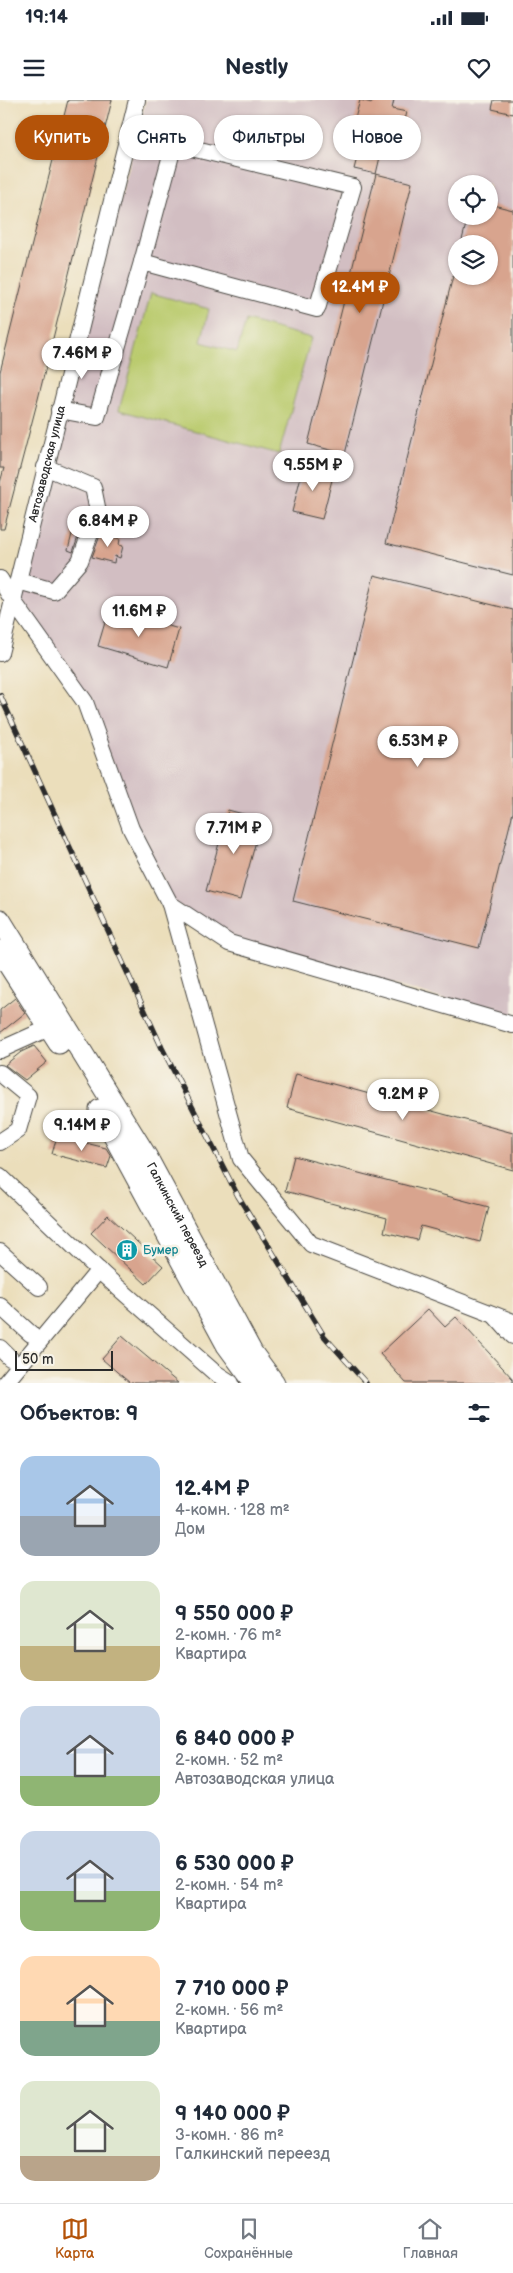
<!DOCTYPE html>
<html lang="ru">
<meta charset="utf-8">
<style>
body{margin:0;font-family:"Balsamiq Sans",sans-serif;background:#f2f2f3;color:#1f2937;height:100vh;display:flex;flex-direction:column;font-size:19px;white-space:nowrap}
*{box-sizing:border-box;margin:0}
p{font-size:16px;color:#747a83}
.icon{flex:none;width:28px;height:28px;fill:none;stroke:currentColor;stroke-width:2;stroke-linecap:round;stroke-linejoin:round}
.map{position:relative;height:1283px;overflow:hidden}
.drawer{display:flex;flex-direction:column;background:#fff;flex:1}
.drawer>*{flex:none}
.hud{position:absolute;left:15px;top:15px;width:484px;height:45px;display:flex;gap:10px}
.buttons{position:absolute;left:448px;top:75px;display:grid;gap:10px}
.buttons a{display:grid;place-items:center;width:50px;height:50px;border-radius:50%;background:#fff;box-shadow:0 1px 4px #0004;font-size:25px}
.scale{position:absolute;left:15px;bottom:12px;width:98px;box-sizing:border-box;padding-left:5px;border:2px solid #2b2b2b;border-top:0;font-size:14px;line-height:18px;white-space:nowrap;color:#2b2b2b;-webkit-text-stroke:4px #f7f3e8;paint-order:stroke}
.price{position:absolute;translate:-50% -42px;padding:0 11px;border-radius:18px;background:#fff;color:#222;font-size:16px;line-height:32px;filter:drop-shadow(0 1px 2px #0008)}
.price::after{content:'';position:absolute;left:50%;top:30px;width:15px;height:11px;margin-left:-8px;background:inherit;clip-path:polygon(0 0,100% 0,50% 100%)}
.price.on{background:#b45309;color:#fff}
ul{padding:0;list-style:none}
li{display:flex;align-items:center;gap:15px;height:125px;padding:0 20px}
li span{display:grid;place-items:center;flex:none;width:140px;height:100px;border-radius:15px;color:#555}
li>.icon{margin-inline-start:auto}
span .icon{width:60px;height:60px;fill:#fffc;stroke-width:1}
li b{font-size:21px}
h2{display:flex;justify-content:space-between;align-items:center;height:60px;padding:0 20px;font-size:21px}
.tag{padding:0 18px;border-radius:22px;background:#fff;box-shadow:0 1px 4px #0004;font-size:18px;line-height:45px}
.tag.on{background:#b45309;color:#fff}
.status{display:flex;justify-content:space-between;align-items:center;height:35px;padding:0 25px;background:#fff;direction:ltr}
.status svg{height:14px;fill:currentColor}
header{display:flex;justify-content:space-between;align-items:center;height:65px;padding:0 20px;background:#fff;font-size:22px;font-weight:700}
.tabs{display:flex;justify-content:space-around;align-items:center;height:70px;border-top:1px solid #e0e1e3;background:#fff;font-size:14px;color:#747a83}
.tabs a{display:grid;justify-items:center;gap:2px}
.tabs .on{color:#b45309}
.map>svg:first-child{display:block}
.industrial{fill:#d2bec2;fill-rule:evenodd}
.green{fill:#b9ca6c;stroke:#727a4c}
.building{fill:#d8a48e}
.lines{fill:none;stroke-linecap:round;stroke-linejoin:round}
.minor-casing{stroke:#484641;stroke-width:18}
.major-casing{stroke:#484641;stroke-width:23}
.minor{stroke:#fff;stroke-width:16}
.major{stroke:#fff;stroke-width:21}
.rail-casing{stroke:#2b2b2b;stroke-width:5.5}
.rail{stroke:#f7f3e8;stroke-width:4;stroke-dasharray:11;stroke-linecap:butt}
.labels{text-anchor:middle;stroke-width:5;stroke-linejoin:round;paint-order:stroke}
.street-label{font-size:12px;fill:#2b2b2b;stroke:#f7f3e8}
.culture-label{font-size:12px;fill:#0d838f;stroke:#f7f3e8;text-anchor:start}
</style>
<div class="status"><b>19:14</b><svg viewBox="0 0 49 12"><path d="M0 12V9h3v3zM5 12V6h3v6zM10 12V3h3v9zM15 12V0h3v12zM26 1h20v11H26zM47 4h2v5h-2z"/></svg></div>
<header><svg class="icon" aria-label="menu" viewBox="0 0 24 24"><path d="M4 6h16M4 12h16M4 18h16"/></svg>Nestly<svg class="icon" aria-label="heart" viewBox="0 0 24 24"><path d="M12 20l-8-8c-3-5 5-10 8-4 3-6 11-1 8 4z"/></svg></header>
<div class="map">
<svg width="513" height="1283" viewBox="0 0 513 1283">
<rect width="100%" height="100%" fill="#f7f3e8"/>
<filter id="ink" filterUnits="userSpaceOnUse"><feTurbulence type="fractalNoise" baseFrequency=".02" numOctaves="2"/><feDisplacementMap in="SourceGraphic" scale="10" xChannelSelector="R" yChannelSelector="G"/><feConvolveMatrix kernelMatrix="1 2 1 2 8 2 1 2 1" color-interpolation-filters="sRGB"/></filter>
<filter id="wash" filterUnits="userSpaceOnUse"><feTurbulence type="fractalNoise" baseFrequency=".0096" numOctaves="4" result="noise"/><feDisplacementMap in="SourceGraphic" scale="20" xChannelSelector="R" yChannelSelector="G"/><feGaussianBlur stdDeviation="1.12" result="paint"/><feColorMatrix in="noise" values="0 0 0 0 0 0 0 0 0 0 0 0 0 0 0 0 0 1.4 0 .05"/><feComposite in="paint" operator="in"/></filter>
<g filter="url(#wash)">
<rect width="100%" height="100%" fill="#ebdebb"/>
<path class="industrial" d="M146,0H513V919L230,838L173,802L133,721L88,600L17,499ZM456,84H489V116H456ZM456,144H489V176H456Z"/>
<path class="green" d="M151,193L209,209L201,242L237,252L246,220L311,238L279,354L119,310Z"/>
<g id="blocks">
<path class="building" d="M68,0H112L38,299L4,429H0V383L4,368H0V272Z
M360,0L372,3L373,0H394L392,9L407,12L398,48L383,44L376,74L354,69L362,39L350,37Z
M494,0H513V14L492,9Z
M376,74L412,83L345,354L308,344Z
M489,104L513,110V475L386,443L453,176H489V144H461L468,116H489Z
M304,364L334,372L322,419L292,412Z
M74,426L81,428L73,452L68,450Z
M101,433L120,439L119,445L123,446L120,458L115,456L114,463L92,457Z
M374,475L513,510V712L479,848L293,801Z
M109,509L179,529L168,567L98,546Z
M228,710L262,719L240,800L206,791Z
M15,898L25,913L0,933V910Z
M34,946L47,962L25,980L5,965L21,952Z
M296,974L513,1033V1070L287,1008Z
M57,1036L106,1048L111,1056L107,1068L52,1054Z
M294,1056L489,1107L480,1142L421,1126L417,1140L384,1132L387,1118L285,1091Z
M108,1115L163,1166L146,1184L91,1133Z
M428,1209L445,1227L456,1217L513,1279V1283H406L380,1254Z
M122,1236L178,1283H130L102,1259Z"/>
</g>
</g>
<g filter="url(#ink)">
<use href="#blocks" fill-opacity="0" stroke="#484641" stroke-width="1"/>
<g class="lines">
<g class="minor-casing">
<g id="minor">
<path d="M142,162L174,44"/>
<path d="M59,310L97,317L142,162L317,209L353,87L129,33"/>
<path d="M0,479L13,501L85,602L131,729L170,804L229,843L513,925"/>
<path d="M18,481L54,491L80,461L98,412L93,387L45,367"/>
<path id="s1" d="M0,553L137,0"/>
<path d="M170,804L241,1059L311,1144L513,1222"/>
<path d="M0,950L49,928"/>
<path d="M0,973L28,996L18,1030L0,1042"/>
<path d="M0,1076L105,1176L214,1272L231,1283"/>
<path d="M0,1152L39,1187"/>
<path d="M0,1206L31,1234"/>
<path d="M496,1217L513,1236"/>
<path d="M0,1248L10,1258"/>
<path d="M5,1283L99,1170"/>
</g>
</g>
<g class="major-casing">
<g id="major">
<path id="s2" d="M0,820L146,1056L252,1253L274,1283"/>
<path d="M0,851L59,943"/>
<path d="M100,1010L227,1245L255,1283"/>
</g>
</g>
<use href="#minor" class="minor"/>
<use href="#major" class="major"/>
<g class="rail-casing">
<path id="rail" d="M0,595L162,948L238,1096L324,1236L366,1283"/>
</g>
<use href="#rail" class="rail"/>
</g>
</g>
<defs>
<g id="building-disc" transform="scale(1.125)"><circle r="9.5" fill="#0f9aa8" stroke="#f7f3e8"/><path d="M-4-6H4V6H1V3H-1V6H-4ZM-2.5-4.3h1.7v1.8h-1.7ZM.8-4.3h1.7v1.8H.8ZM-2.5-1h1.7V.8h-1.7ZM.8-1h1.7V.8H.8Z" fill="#fff"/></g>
</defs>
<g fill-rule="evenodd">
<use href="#building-disc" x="127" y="1150"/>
</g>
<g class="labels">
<g class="street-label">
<text dy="4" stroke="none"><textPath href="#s1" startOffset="195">Автозаводская улица</textPath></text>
<text dy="4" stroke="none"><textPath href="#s2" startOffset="344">Галкинский переезд</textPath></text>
</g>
<g class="culture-label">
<text x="143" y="1154">Бумер</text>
</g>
</g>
</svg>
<div class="buttons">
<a><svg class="icon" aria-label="locate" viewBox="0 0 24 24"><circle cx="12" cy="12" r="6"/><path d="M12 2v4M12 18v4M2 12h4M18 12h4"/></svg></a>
<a><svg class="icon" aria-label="layers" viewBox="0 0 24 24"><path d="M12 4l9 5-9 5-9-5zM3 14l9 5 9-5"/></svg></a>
</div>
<div class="scale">50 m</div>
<b class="price on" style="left:360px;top:214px">12.4M ₽</b>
<b class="price" style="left:82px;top:280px">7.46M ₽</b>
<b class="price" style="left:313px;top:392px">9.55M ₽</b>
<b class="price" style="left:108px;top:448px">6.84M ₽</b>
<b class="price" style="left:139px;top:538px">11.6M ₽</b>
<b class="price" style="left:418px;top:668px">6.53M ₽</b>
<b class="price" style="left:234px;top:755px">7.71M ₽</b>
<b class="price" style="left:403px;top:1021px">9.2M ₽</b>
<b class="price" style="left:82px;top:1052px">9.14M ₽</b>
<div class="hud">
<a class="tag on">Купить</a>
<a class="tag">Снять</a>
<a class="tag">Фильтры</a>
<a class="tag">Новое</a>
</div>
</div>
<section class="drawer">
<h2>Объектов: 9<svg class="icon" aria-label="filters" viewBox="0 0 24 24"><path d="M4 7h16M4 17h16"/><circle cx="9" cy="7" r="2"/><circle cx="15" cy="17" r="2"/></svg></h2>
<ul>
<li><span style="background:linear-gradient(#a9c7e8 60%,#9aa5b1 0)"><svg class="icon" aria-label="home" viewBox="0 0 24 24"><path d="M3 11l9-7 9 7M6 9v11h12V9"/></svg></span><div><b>12.4M ₽</b><p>4-комн. · 128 m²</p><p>Дом</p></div></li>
<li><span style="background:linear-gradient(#dfe7d0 65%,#c2b280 0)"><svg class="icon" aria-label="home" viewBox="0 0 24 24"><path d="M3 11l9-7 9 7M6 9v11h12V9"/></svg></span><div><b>9 550 000 ₽</b><p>2-комн. · 76 m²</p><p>Квартира</p></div></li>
<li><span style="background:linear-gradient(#c9d6e8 70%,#8fb573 0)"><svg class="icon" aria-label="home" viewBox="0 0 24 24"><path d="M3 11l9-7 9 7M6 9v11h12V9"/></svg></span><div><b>6 840 000 ₽</b><p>2-комн. · 52 m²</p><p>Автозаводская улица</p></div></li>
<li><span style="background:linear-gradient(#c9d6e8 60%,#8fb573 0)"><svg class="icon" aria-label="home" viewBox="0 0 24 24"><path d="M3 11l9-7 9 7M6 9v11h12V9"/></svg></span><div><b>6 530 000 ₽</b><p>2-комн. · 54 m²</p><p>Квартира</p></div></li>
<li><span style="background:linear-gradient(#ffd9b3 65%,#7fa58c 0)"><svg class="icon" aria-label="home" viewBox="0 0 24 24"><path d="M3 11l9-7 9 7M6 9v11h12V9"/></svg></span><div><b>7 710 000 ₽</b><p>2-комн. · 56 m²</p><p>Квартира</p></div></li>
<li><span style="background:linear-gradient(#dfe7d0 75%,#b9a48a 0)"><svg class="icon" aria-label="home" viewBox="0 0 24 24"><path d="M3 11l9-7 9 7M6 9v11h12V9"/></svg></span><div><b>9 140 000 ₽</b><p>3-комн. · 86 m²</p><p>Галкинский переезд</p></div></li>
</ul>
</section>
<nav class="tabs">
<a class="on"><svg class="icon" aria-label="map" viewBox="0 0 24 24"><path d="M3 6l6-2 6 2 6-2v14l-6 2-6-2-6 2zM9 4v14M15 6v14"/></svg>Карта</a>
<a><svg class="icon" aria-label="saved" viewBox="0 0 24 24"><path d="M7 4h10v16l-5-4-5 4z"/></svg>Сохранённые</a>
<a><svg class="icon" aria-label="home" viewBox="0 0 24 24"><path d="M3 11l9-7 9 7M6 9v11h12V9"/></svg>Главная</a>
</nav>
